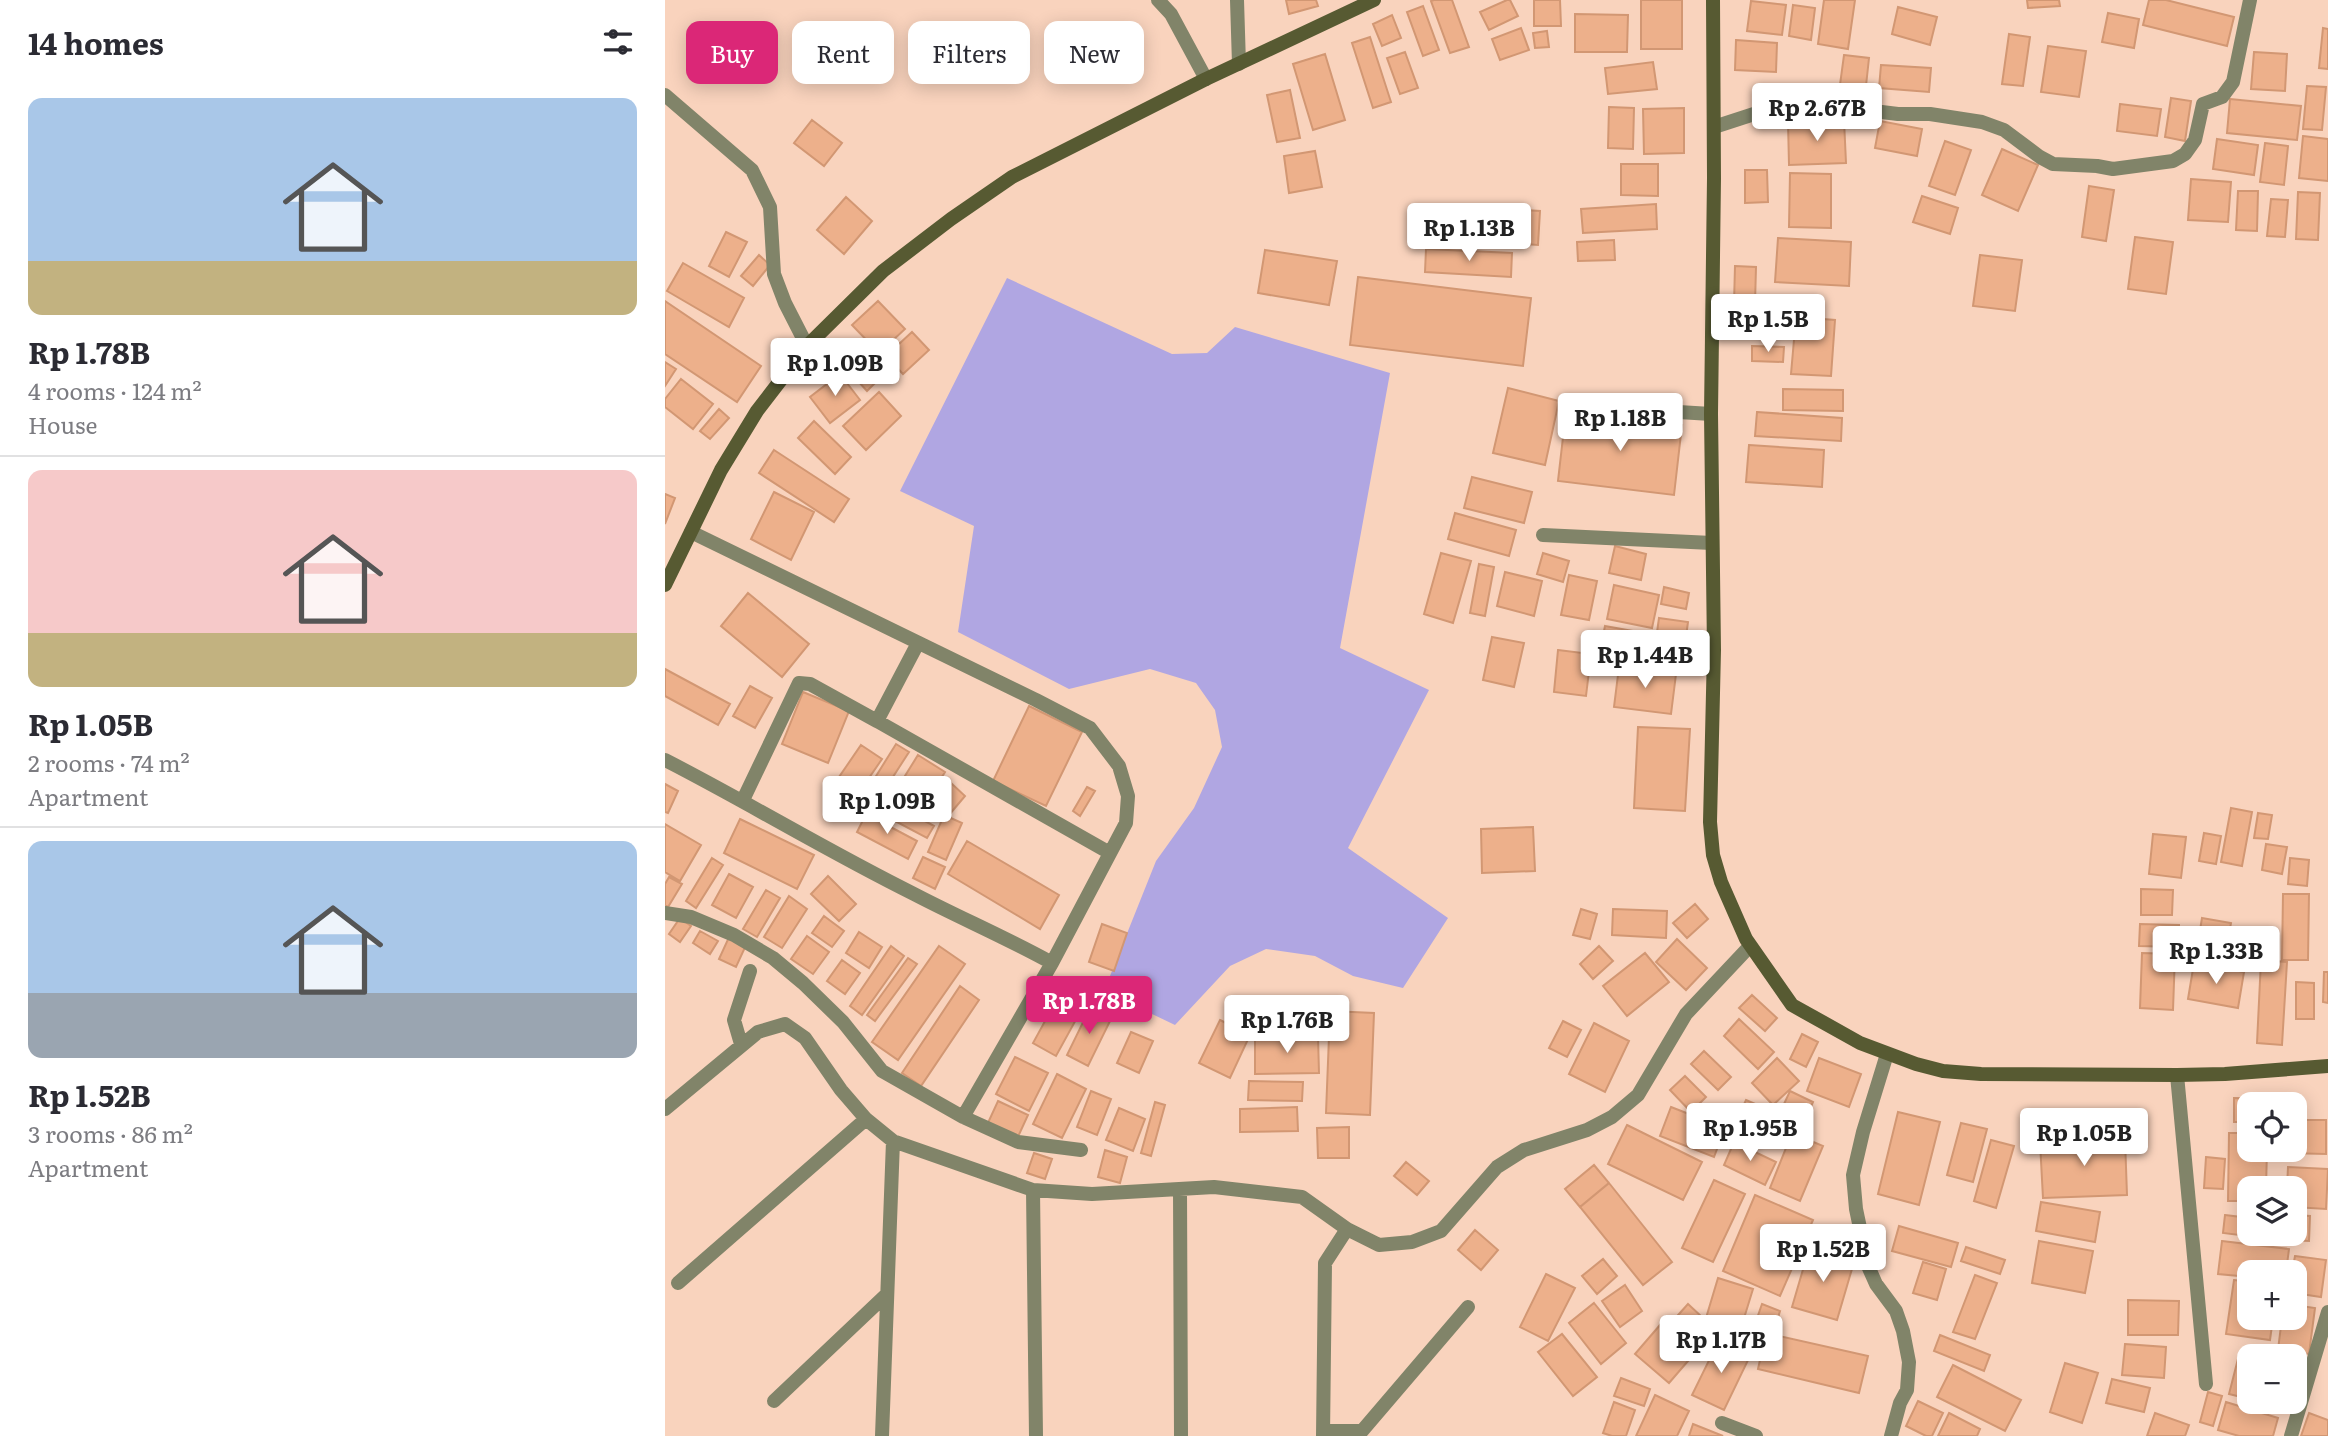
<!DOCTYPE html>
<meta charset="utf-8">
<style>
body{margin:0;font-family:Literata,serif;background:#f7f7f7;color:#2b2b33;height:100vh;display:flex;flex-direction:column;font-size:26px;white-space:nowrap}
*{box-sizing:border-box;margin:0}
p{font-size:23px;color:#7c7c81}
.icon{flex:none;width:38px;height:38px;fill:none;stroke:currentColor;stroke-width:2;stroke-linecap:round;stroke-linejoin:round}
.map{position:relative;flex:1;overflow:hidden}
.panel{display:flex;flex-direction:column;background:#fff;width:665px}
.panel>*{flex:none}
.hud{position:absolute;left:21px;top:21px;width:665px;height:63px;display:flex;gap:14px}
.buttons{position:absolute;left:1572px;top:1092px;display:grid;gap:14px}
.buttons a{display:grid;place-items:center;width:70px;height:70px;border-radius:14px;background:#fff;box-shadow:0 4px 18px #0003;font-size:35px}
.price{position:absolute;translate:-50% -60px;padding:0 16px;border-radius:7px;background:#fff;color:#222;font-size:23px;line-height:46px;filter:drop-shadow(0 2px 4px #0008)}
.price::after{content:'';position:absolute;left:50%;top:42px;width:21px;height:16px;margin-left:-10px;background:inherit;clip-path:polygon(0 0,100% 0,50% 100%)}
.price.on{background:#db2777;color:#fff}
ul{padding:0;list-style:none}
li{display:grid;align-content:center;gap:14px;height:371px;padding:0 28px}
li+li{border-top:2px solid #e1e1e2}
li span{display:grid;place-items:center;height:217px;border-radius:14px;color:#555}
li>.icon{margin-inline-start:auto}
span .icon{width:126px;height:126px;fill:#fffc;stroke-width:1}
li b{font-size:30px}
h2{display:flex;justify-content:space-between;align-items:center;height:84px;padding:0 28px;font-size:30px}
.chip{padding:0 24px;border-radius:14px;background:#fff;box-shadow:0 4px 18px #0003;font-size:24px;line-height:63px}
.chip.on{background:#db2777;color:#fff}
main{display:flex;flex:1;min-height:0}
.map>svg:first-child{display:block}
.green{fill:#b0a6e2}
.building{fill:#edb08b;stroke:#d29773;stroke-width:2}
.lines{fill:none;stroke-linecap:round;stroke-linejoin:round}
.lane{stroke:#818469;stroke-width:14}
.street{stroke:#818469;stroke-width:14}
.secondary{stroke:#575a32;stroke-width:14}
</style>
<main>
<section class="panel">
<h2>14 homes<svg class="icon" aria-label="filters" viewBox="0 0 24 24"><path d="M4 7h16M4 17h16"/><circle cx="9" cy="7" r="2"/><circle cx="15" cy="17" r="2"/></svg></h2>
<ul>
<li><span style="background:linear-gradient(#a9c7e8 75%,#c2b280 0)"><svg class="icon" aria-label="home" viewBox="0 0 24 24"><path d="M3 11l9-7 9 7M6 9v11h12V9"/></svg></span><div><b>Rp 1.78B</b><p>4 rooms · 124 m²</p><p>House</p></div></li>
<li><span style="background:linear-gradient(#f6c9c9 75%,#c2b280 0)"><svg class="icon" aria-label="home" viewBox="0 0 24 24"><path d="M3 11l9-7 9 7M6 9v11h12V9"/></svg></span><div><b>Rp 1.05B</b><p>2 rooms · 74 m²</p><p>Apartment</p></div></li>
<li><span style="background:linear-gradient(#a9c7e8 70%,#9aa5b1 0)"><svg class="icon" aria-label="home" viewBox="0 0 24 24"><path d="M3 11l9-7 9 7M6 9v11h12V9"/></svg></span><div><b>Rp 1.52B</b><p>3 rooms · 86 m²</p><p>Apartment</p></div></li>
</ul>
</section>
<div class="map">
<svg width="1663" height="1436" viewBox="0 0 1663 1436">
<rect width="100%" height="100%" fill="#f9d3bd"/>
<path class="green" d="M342,278L507,354L542,353L570,327L725,373L675,648L764,690L683,848L783,918L738,988L688,976L650,956L601,949L565,966L510,1025L439,991L491,861L529,808L557,747L550,710L531,683L485,669L404,689L293,632L309,526L235,491Z"/>
<path class="building" d="M621,0H651L653,6L624,14Z
M769,0H787L804,47L785,53L766,1Z
M842,0H845L853,16L824,30L815,12Z
M869,0H895L896,26H869Z
M976,0H1017V49H976Z
M1159,0H1190L1183,49L1153,44Z
M1362,0H1394L1395,6L1363,8Z
M1484,0H1501L1569,17L1562,46L1478,25Z
M1086,1L1121,5L1117,35L1082,31Z
M1128,5L1150,8L1146,40L1124,36Z
M758,6L774,50L758,56L742,12Z
M1233,7L1272,17L1265,45L1227,34Z
M1443,13L1474,19L1469,48L1437,42Z
M910,14L963,15L962,52H910Z
M727,15L736,38L717,46L708,24Z
M856,28L864,50L835,60L827,39Z
M1658,28L1663,29V69L1654,68Z
M882,31L884,47L870,48L868,33Z
M1344,34L1365,37L1358,86L1337,84Z
M705,37L726,102L708,108L687,43Z
M1071,40L1112,43L1111,72L1070,70Z
M1383,46L1421,51L1414,97L1376,92Z
M740,52L753,88L735,94L722,58Z
M1589,52L1622,54L1620,91L1586,89Z
M660,54L680,120L648,130L628,64Z
M1179,55L1204,58L1200,95L1174,92Z
M988,62L992,89L943,94L940,68Z
M1216,65L1266,68L1264,92L1214,88Z
M1642,86L1661,87L1657,130L1638,129Z
M625,90L635,138L612,142L602,95Z
M1506,98L1526,101L1520,141L1500,137Z
M1565,99L1636,106L1632,140L1562,133Z
M1455,104L1496,109L1492,136L1452,131Z
M944,107L969,108L968,149L943,148Z
M1019,108V153L979,154L978,109Z
M147,120L177,143L159,166L129,143Z
M1179,120L1181,163L1124,165L1123,122Z
M1215,121L1257,129L1252,156L1210,148Z
M1638,136L1663,139V181L1634,178Z
M1552,139L1593,145L1589,175L1548,169Z
M1280,141L1306,150L1290,195L1264,186Z
M1600,143L1623,146L1619,185L1595,182Z
M1337,149L1373,165L1353,211L1317,195Z
M650,151L657,187L624,193L619,156Z
M956,164H993V196L956,195Z
M1080,170H1102L1103,202L1080,203Z
M1125,173L1166,174V228L1124,227Z
M1526,179L1566,182L1563,222L1523,220Z
M1424,186L1449,190L1441,241L1417,237Z
M1573,191H1593L1592,231L1571,230Z
M1633,192L1655,193L1653,240L1631,239Z
M1257,196L1293,208L1285,234L1248,222Z
M181,197L207,221L179,254L152,230Z
M1606,199L1623,200L1620,237L1602,236Z
M767,204L875,211L873,245L765,238Z
M991,204L992,229L918,233L916,209Z
M61,232L82,242L64,277L44,266Z
M1470,237L1508,242L1501,294L1463,289Z
M1113,238L1186,242L1184,286L1110,282Z
M949,240L950,260L913,261L912,242Z
M761,249L847,253L846,277L760,272Z
M600,250L672,261L664,305L593,293Z
M94,255L105,265L88,286L76,276Z
M1315,255L1357,260L1350,311L1308,306Z
M18,263L79,298L64,327L2,291Z
M1070,266L1091,267L1090,304H1069Z
M693,277L866,298L858,366L685,345Z
M0,301L96,366L72,402L0,354Z
M213,301L240,329L214,353L187,325Z
M1086,309L1108,311L1105,337L1084,335Z
M1131,317L1170,320L1166,376L1126,374Z
M247,332L264,350L238,374L221,356Z
M195,340L223,370L202,391L174,360Z
M1087,346L1119,347L1118,362L1087,361Z
M0,362L11,369L0,386Z
M175,374L195,400L165,423L145,397Z
M16,379L48,404L28,429L0,407V399Z
M843,388L894,401L880,465L828,453Z
M1118,389L1178,390V411L1118,410Z
M214,392L236,416L201,450L178,426Z
M54,409L64,418L45,439L35,431Z
M901,411L1017,425L1009,495L893,481Z
M1092,412L1177,418L1176,441L1090,436Z
M149,421L186,457L170,474L133,438Z
M1084,445L1159,450L1157,487L1081,482Z
M109,450L184,499L169,522L94,473Z
M807,477L867,492L859,523L799,508Z
M109,492L149,512L126,560L86,539Z
M0,494L10,498L0,524Z
M790,513L851,530L844,556L783,539Z
M950,546L981,554L976,580L944,573Z
M776,553L806,561L788,623L759,614Z
M878,553L904,561L898,582L872,574Z
M814,564L829,567L820,616L805,613Z
M840,572L877,581L869,616L832,606Z
M904,575L932,581L924,620L896,615Z
M949,585L994,595L987,628L942,619Z
M999,587L1024,593L1021,609L996,604Z
M83,593L144,644L117,677L56,626Z
M994,618L1023,622L1017,665L988,661Z
M940,626L985,634L981,659L935,651Z
M827,637L859,643L849,687L818,680Z
M893,650L926,654L921,696L889,692Z
M954,667L1011,674L1006,714L949,707Z
M0,669L65,704L53,725L0,696Z
M85,686L107,698L90,728L68,716Z
M138,692L184,711L163,763L117,744Z
M364,706L417,732L381,806L328,781Z
M973,727L1025,729L1020,811L969,808Z
M231,744L244,752L215,797L203,789Z
M196,745L217,759L184,807L163,793Z
M253,755L280,772L257,809L230,792Z
M286,783L300,796L284,815L270,803Z
M0,784L13,791L3,813L0,812Z
M422,787L430,791L415,816L408,811Z
M220,799L269,826L262,838L213,812Z
M1566,808L1587,812L1577,866L1556,862Z
M1593,813L1607,815L1603,839L1589,838Z
M201,814L252,841L243,859L192,832Z
M279,815L297,823L281,860L263,852Z
M75,819L149,855L132,889L59,853Z
M0,824L36,845L15,881L0,872Z
M868,827L870,871L817,873L816,829Z
M1539,833L1556,836L1551,864L1534,861Z
M1488,834L1521,837L1516,878L1484,874Z
M302,841L394,895L375,929L283,874Z
M1601,844L1622,847L1617,874L1597,870Z
M258,857L280,867L270,889L248,878Z
M47,858L58,865L31,908L21,901Z
M1625,858L1644,860L1642,886L1623,884Z
M64,874L88,887L71,918L47,905Z
M163,876L191,904L174,921L146,894Z
M4,877L17,884L3,907L0,905V884Z
M1476,889L1508,890L1507,915H1476Z
M101,890L115,898L92,937L78,929Z
M1618,894H1644L1643,960H1617Z
M124,896L142,909L117,948L99,937Z
M1030,904L1043,919L1022,938L1008,923Z
M916,909L932,914L925,939L908,935Z
M948,909L1002,911L1001,938L947,935Z
M159,916L179,931L167,947L147,933Z
M15,918L26,926L15,942L4,934Z
M1537,918L1566,923L1559,960L1531,955Z
M437,924L462,933L449,971L424,962Z
M1475,924L1514,925L1513,947L1474,946Z
M35,931L53,941L45,954L28,943Z
M194,932L217,947L204,968L181,953Z
M65,935L82,943L71,967L54,959Z
M142,936L164,952L148,974L126,959Z
M1012,939L1042,968L1021,990L991,962Z
M226,946L239,956L197,1015L185,1006Z
M274,946L300,964L233,1060L207,1042Z
M934,946L948,961L928,979L915,964Z
M980,953L1004,982L962,1016L938,986Z
M1477,953L1510,954L1508,1010L1475,1008Z
M243,958L252,964L210,1021L202,1015Z
M177,960L195,973L180,994L162,981Z
M1596,960L1622,962L1617,1045L1592,1043Z
M1529,963L1579,972L1573,1008L1523,999Z
M1659,972H1663V1003L1658,1002Z
M1631,982L1649,983V1019H1631Z
M295,986L314,1000L256,1086L237,1073Z
M396,992L419,1005L391,1056L368,1043Z
M1087,995L1112,1018L1100,1031L1074,1008Z
M426,1006L447,1017L423,1066L402,1055Z
M622,1008H640V1028H622Z
M617,1009L618,1029L589,1032L587,1012Z
M665,1011L709,1013L705,1115L661,1113Z
M1074,1019L1109,1052L1093,1069L1059,1036Z
M555,1020L585,1035L565,1078L534,1063Z
M898,1021L916,1030L902,1057L884,1048Z
M929,1023L964,1041L940,1092L904,1074Z
M466,1032L488,1041L474,1073L452,1063Z
M1137,1034L1153,1042L1141,1067L1125,1059Z
M653,1036L654,1073L590,1074V1037Z
M1039,1051L1066,1077L1053,1090L1026,1064Z
M350,1057L383,1073L364,1111L331,1094Z
M1112,1058L1134,1081L1108,1105L1087,1083Z
M1154,1058L1196,1074L1184,1107L1142,1091Z
M392,1074L421,1089L397,1138L368,1124Z
M1020,1076L1041,1097L1026,1112L1005,1090Z
M584,1081L638,1082L637,1101L583,1100Z
M426,1091L446,1099L432,1135L412,1127Z
M1125,1091L1148,1102L1137,1127L1113,1117Z
M1569,1098L1605,1099L1604,1104H1584V1122H1569Z
M1081,1100L1104,1110L1091,1141L1067,1130Z
M333,1101L363,1115L352,1139L322,1125Z
M490,1102L500,1105L486,1156L476,1153Z
M632,1107L633,1131L575,1132V1109Z
M1006,1107L1060,1128L1049,1157L995,1136Z
M454,1108L480,1119L468,1151L441,1140Z
M1233,1112L1275,1122L1254,1205L1213,1194Z
M1629,1120H1661V1154L1620,1153V1150H1629Z
M1296,1123L1322,1129L1308,1182L1282,1175Z
M962,1125L1037,1162L1018,1200L943,1164Z
M684,1127V1158H653L652,1128Z
M1127,1133L1158,1146L1135,1201L1105,1188Z
M1564,1133H1584V1150H1602L1601,1188H1584V1201H1563Z
M1460,1139L1462,1195L1378,1198L1375,1142Z
M1326,1140L1349,1146L1331,1208L1309,1201Z
M1069,1142L1111,1162L1100,1185L1059,1165Z
M440,1150L462,1157L455,1183L433,1177Z
M369,1153L387,1159L380,1179L362,1173Z
M1541,1157L1560,1159L1558,1189L1539,1188Z
M741,1162L764,1181L752,1195L729,1176Z
M929,1165L944,1183L915,1207L900,1189Z
M1623,1167L1663,1169L1661,1209L1629,1207V1188H1622Z
M1049,1180L1080,1194L1048,1262L1017,1248Z
M944,1183L1007,1262L978,1285L915,1207Z
M1090,1195L1148,1220L1115,1296L1058,1271Z
M1376,1202L1435,1212L1430,1242L1371,1231Z
M1560,1215L1584,1218V1234H1599L1598,1238L1558,1233Z
M1629,1215L1645,1216L1644,1241L1620,1240V1234H1629Z
M1234,1226L1293,1243L1286,1267L1227,1251Z
M810,1230L833,1250L816,1270L793,1250Z
M1374,1241L1428,1251L1420,1293L1367,1283Z
M1557,1241L1624,1249L1621,1272H1584V1277L1553,1274Z
M1301,1247L1340,1260L1335,1274L1296,1261Z
M1144,1249L1189,1262L1172,1320L1127,1307Z
M1630,1256L1661,1260L1656,1297L1629,1293V1272H1627Z
M938,1259L952,1276L932,1294L917,1276Z
M1258,1262L1281,1269L1272,1300L1248,1293Z
M881,1274L910,1288L883,1341L855,1327Z
M1310,1275L1332,1283L1310,1339L1288,1332Z
M1053,1278L1088,1289L1076,1328L1041,1318Z
M1569,1280L1584,1282V1318H1608L1605,1340L1561,1334Z
M960,1285L977,1311L955,1327L937,1301Z
M1463,1300L1514,1301L1513,1335H1463Z
M929,1303L961,1343L936,1364L904,1323Z
M1023,1304L1051,1330L1034,1350L1005,1324Z
M1097,1304L1115,1311L1109,1330L1090,1324Z
M1629,1305L1650,1308L1644,1354L1613,1350L1617,1318H1629Z
M995,1325L1029,1354L1004,1383L970,1354Z
M1101,1333L1203,1356L1194,1393L1093,1369Z
M897,1334L932,1377L908,1396L873,1352Z
M1275,1335L1325,1355L1319,1371L1269,1351Z
M1054,1340L1085,1356L1059,1410L1027,1395Z
M1460,1344L1501,1347L1499,1378L1457,1375Z
M1574,1355L1584,1357V1399L1564,1394Z
M1400,1363L1433,1373L1417,1423L1385,1412Z
M1288,1365L1356,1400L1340,1431L1272,1397Z
M956,1378L985,1389L979,1406L949,1396Z
M1447,1379L1485,1388L1479,1412L1441,1403Z
M1543,1392L1557,1396L1548,1426L1535,1422Z
M990,1395L1024,1411L1012,1436H971Z
M1253,1401L1278,1413L1267,1436H1261L1241,1426Z
M949,1402L970,1410L961,1436H947L938,1433Z
M1561,1402L1613,1418L1608,1436H1574L1553,1430Z
M1284,1413L1315,1429L1312,1436H1273Z
M1490,1413L1524,1425L1520,1436H1482Z
M1644,1413L1663,1420V1436H1636Z
M1028,1424L1058,1436H1024Z"/>
<g class="lines">
<path class="lane" d="M900,405L1046,414"/>
<path class="street" d="M493,0L506,14L541,79
M572,0L574,64
M0,95L87,170L105,207L109,274L120,303L142,346
M1049,127L1089,114L1151,104L1233,114H1265L1317,122L1339,130L1375,157L1388,164L1432,166L1448,169L1508,161L1520,154L1530,140L1538,104L1557,97L1568,82L1585,0
M26,532L371,700L425,728L454,766L463,796L461,823L387,963L298,1117
M878,535L1047,543
M253,643L212,721L445,853
M0,760C84,803 164,852 249,894C295,918 342,938 387,963
M78,800L134,683L145,684L212,721
M0,913L26,917L69,935L108,958L138,983L178,1022L217,1071L298,1117L353,1142L416,1150
M76,1044L69,1020L85,971
M1222,1054L1198,1132L1188,1175L1191,1209L1203,1266L1211,1284L1231,1311L1238,1331L1244,1362L1242,1390L1235,1403L1226,1436
M1512,1075L1541,1384
M0,1109L93,1032L120,1024L140,1038L176,1090L201,1119L228,1141L368,1190L427,1194L549,1187L637,1197L682,1229L714,1245L747,1242L776,1231L832,1167L859,1150L922,1130L947,1117L973,1095L1021,1014L1085,946
M515,1189L516,1436
M368,1190L371,1436
M13,1283L201,1119
M109,1401L222,1294
M1057,1423L1091,1436
M658,1431H697L803,1307
M217,1436L228,1141
M658,1436L660,1263L682,1229
M1626,1436L1663,1312"/>
<path class="secondary" d="M1048,0L1049,178L1046,414L1049,650L1045,822L1048,855L1056,882L1081,939L1127,1005L1195,1043L1251,1064L1278,1071L1316,1074L1512,1075L1560,1074L1663,1066
M0,585L56,470L92,411L142,346L218,271L286,219L347,177L541,79L709,0"/>
</g>
</svg>
<div class="buttons">
<a><svg class="icon" aria-label="locate" viewBox="0 0 24 24"><circle cx="12" cy="12" r="6"/><path d="M12 2v4M12 18v4M2 12h4M18 12h4"/></svg></a>
<a><svg class="icon" aria-label="layers" viewBox="0 0 24 24"><path d="M12 4l9 5-9 5-9-5zM3 14l9 5 9-5"/></svg></a>
<a>+</a>
<a>−</a>
</div>
<b class="price" style="left:1152px;top:143px">Rp 2.67B</b>
<b class="price" style="left:804px;top:263px">Rp 1.13B</b>
<b class="price" style="left:1103px;top:354px">Rp 1.5B</b>
<b class="price" style="left:170px;top:398px">Rp 1.09B</b>
<b class="price" style="left:955px;top:453px">Rp 1.18B</b>
<b class="price" style="left:980px;top:690px">Rp 1.44B</b>
<b class="price" style="left:222px;top:836px">Rp 1.09B</b>
<b class="price" style="left:1551px;top:986px">Rp 1.33B</b>
<b class="price on" style="left:424px;top:1036px">Rp 1.78B</b>
<b class="price" style="left:622px;top:1055px">Rp 1.76B</b>
<b class="price" style="left:1085px;top:1163px">Rp 1.95B</b>
<b class="price" style="left:1419px;top:1168px">Rp 1.05B</b>
<b class="price" style="left:1158px;top:1284px">Rp 1.52B</b>
<b class="price" style="left:1056px;top:1375px">Rp 1.17B</b>
<div class="hud">
<a class="chip on">Buy</a>
<a class="chip">Rent</a>
<a class="chip">Filters</a>
<a class="chip">New</a>
</div>
</div>
</main>
